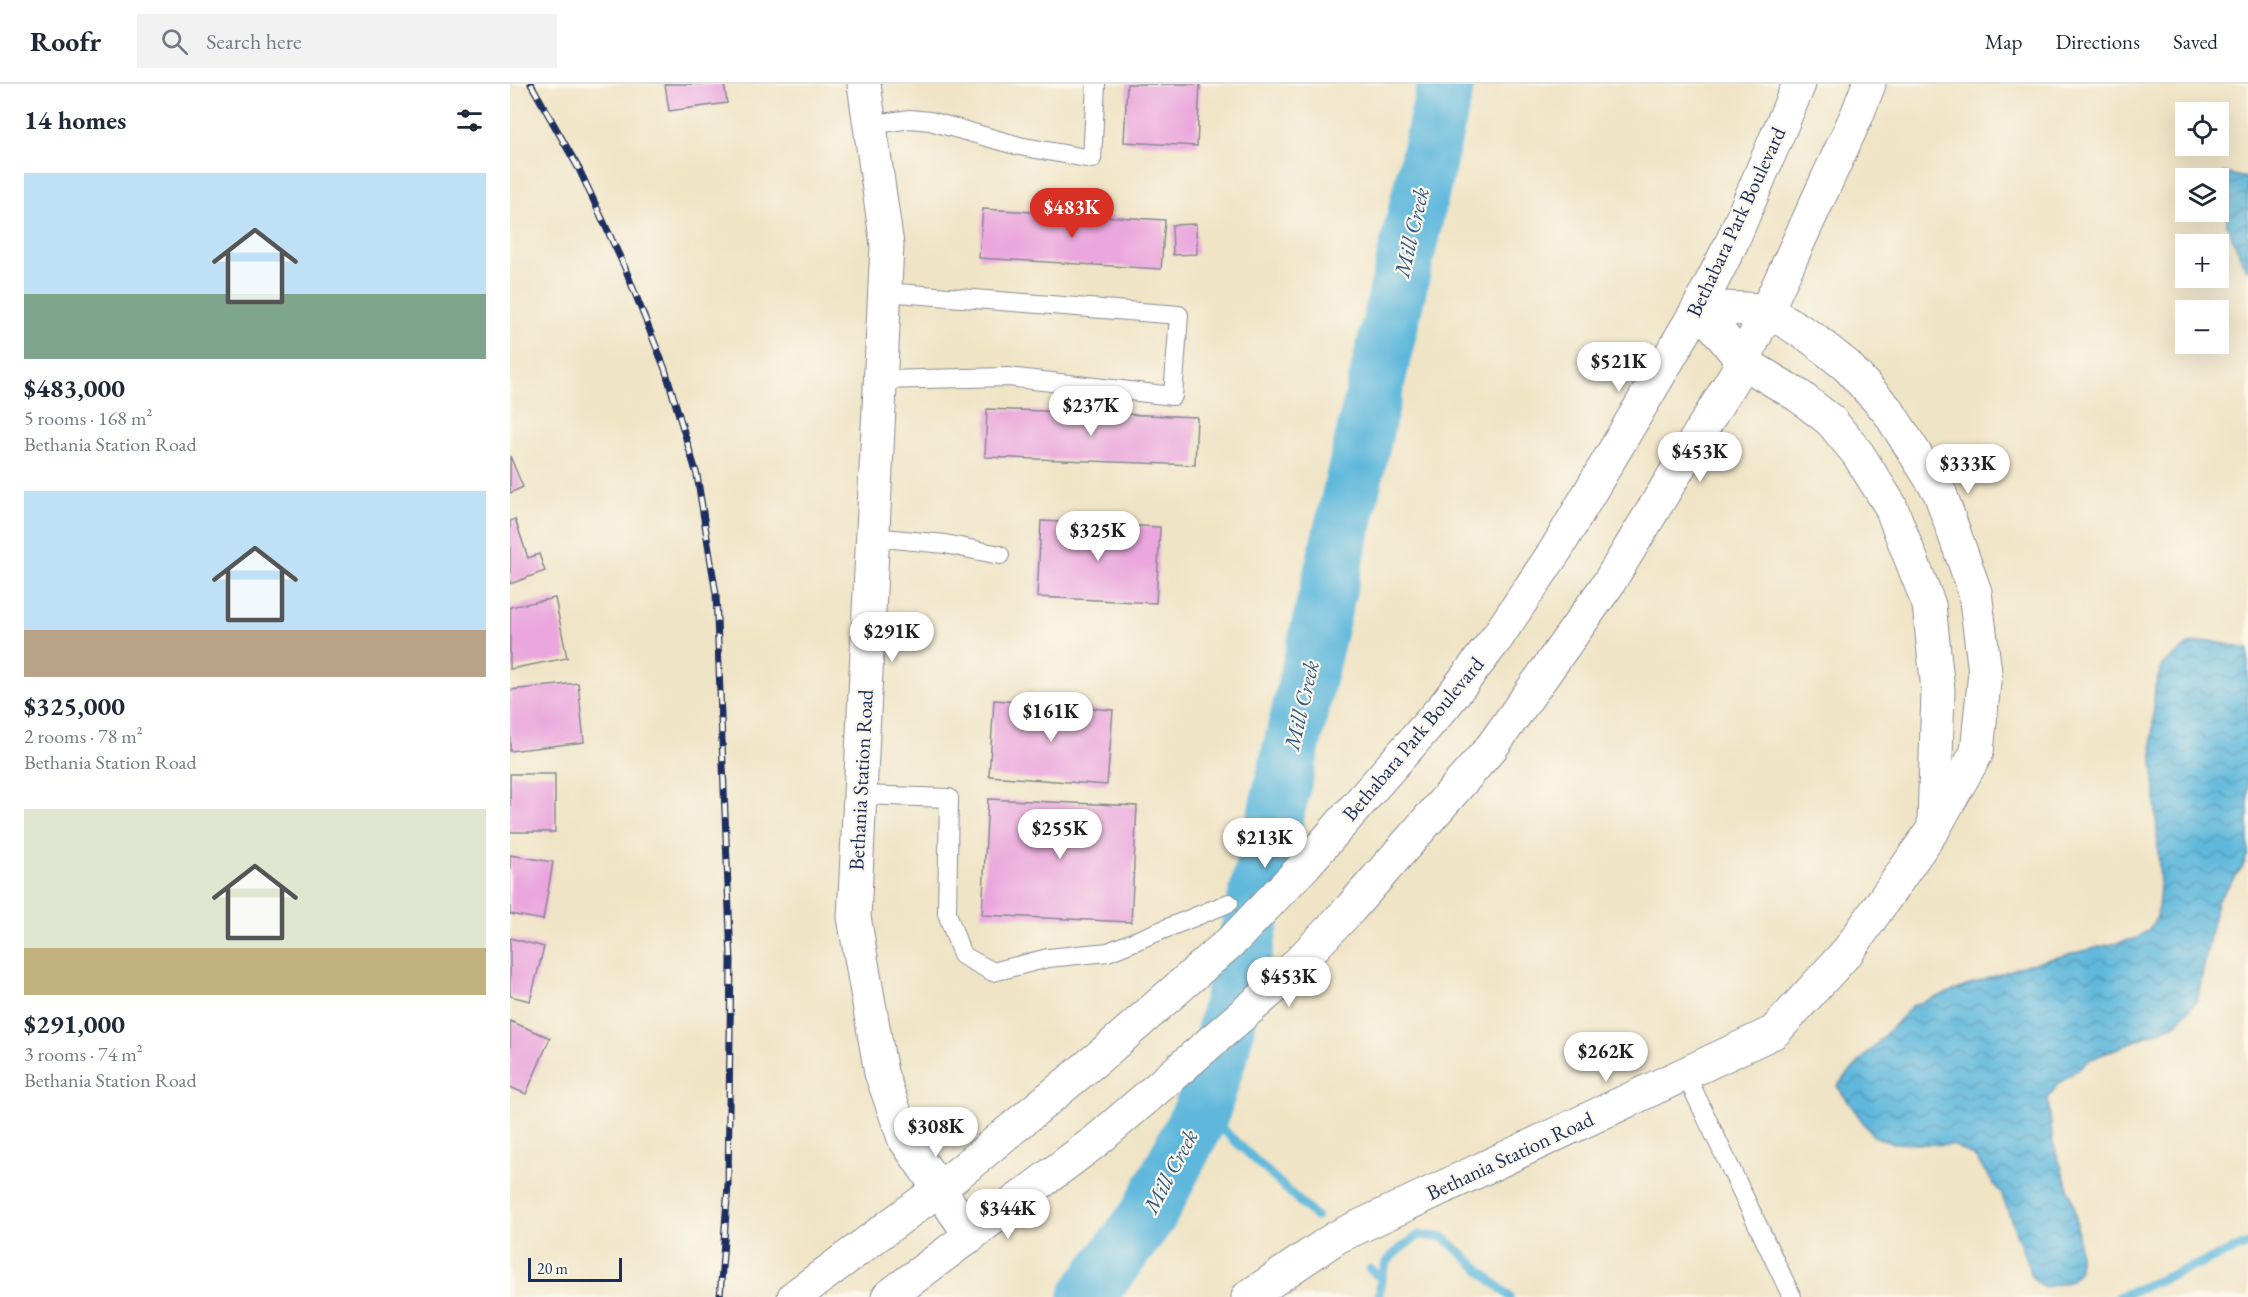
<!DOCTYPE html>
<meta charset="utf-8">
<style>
body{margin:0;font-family:"EB Garamond",serif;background:#f2f2f3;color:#1f2937;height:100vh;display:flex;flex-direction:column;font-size:22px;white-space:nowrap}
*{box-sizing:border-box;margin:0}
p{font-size:20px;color:#747a83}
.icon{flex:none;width:33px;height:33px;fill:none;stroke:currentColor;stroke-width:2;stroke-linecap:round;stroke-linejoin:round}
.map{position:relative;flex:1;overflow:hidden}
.panel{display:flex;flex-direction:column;background:#fff;width:510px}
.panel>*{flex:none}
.fabs{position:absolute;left:1665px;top:18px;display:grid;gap:12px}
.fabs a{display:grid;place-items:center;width:54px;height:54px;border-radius:0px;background:#fff;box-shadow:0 6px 24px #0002;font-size:30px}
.scale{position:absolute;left:18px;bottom:15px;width:94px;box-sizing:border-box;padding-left:6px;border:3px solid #1b2f5e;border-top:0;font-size:16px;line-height:21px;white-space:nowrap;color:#1b2f5e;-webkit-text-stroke:4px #fbf7ec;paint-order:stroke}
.price{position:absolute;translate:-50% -51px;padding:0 14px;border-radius:21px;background:#fff;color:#222;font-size:20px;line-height:39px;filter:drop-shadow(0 2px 3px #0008)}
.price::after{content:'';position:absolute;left:50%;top:36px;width:18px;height:14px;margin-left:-9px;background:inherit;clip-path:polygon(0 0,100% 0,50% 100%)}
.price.current{background:#d93025;color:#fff}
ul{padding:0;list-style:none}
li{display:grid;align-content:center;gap:12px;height:318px;padding:0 24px}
li span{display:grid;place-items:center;height:186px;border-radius:0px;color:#555}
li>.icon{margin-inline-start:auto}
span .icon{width:108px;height:108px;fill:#fffc;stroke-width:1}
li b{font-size:26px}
h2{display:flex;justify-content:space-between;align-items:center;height:72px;padding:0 24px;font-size:26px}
header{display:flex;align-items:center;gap:36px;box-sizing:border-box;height:84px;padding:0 30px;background:#fff;border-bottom:2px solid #e0e1e3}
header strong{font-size:28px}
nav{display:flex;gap:33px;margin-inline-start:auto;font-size:21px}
.search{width:420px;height:54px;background:#f2f2f3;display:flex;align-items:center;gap:15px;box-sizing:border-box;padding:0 21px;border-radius:0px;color:#747a83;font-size:22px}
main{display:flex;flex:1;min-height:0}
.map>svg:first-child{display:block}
.water{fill:url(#water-waves);stroke:#3d749d;stroke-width:1.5}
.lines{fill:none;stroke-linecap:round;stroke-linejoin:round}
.stream{stroke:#5fb8dc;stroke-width:9}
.river{stroke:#5fb8dc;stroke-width:57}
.building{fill:#eaa6dd}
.service-casing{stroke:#868a92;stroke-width:20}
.tertiary-casing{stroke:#868a92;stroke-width:35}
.service{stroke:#fff;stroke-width:18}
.tertiary{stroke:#fff;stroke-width:33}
.rail-casing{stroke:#1b2f5e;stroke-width:7}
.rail{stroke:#fbf7ec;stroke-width:4.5;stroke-dasharray:14;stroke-linecap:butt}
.labels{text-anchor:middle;stroke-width:4.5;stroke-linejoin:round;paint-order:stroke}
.street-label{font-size:21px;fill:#1b2f5e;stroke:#fbf7ec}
.water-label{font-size:22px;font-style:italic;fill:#2f5884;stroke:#fbf7ec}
</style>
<header>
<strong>Roofr</strong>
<div class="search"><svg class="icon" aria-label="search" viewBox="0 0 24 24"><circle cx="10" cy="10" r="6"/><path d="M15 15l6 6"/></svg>Search here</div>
<nav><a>Map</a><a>Directions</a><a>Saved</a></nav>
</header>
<main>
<section class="panel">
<h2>14 homes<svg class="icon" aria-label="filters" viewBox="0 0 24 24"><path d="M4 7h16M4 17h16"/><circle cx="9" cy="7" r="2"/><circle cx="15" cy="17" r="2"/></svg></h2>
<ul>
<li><span style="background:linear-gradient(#bfe0f5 65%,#7fa58c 0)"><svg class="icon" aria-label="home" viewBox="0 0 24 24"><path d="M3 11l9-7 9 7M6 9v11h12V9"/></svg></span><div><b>$483,000</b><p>5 rooms · 168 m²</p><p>Bethania Station Road</p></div></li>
<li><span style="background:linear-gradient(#bfe0f5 75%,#b9a48a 0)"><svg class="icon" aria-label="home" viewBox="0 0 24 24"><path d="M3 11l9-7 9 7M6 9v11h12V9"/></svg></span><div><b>$325,000</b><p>2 rooms · 78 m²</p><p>Bethania Station Road</p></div></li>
<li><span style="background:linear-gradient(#dfe7d0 75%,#c2b280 0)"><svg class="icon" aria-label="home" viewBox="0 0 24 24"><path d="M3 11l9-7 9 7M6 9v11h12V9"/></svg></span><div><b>$291,000</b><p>3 rooms · 74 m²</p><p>Bethania Station Road</p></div></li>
</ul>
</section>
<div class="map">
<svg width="1738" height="1213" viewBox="0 0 1738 1213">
<defs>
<pattern id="water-waves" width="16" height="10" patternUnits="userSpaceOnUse" patternTransform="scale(1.5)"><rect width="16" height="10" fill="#5fb8dc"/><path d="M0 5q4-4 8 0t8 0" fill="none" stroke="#4e96b6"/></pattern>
</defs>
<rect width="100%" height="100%" fill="#fbf7ec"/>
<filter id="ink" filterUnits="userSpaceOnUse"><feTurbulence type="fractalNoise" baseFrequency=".0167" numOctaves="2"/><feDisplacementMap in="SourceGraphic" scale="12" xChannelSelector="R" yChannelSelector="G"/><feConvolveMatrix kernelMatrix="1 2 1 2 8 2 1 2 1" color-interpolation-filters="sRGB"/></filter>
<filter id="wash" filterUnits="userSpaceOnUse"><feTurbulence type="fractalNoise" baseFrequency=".008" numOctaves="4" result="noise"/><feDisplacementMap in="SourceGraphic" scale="24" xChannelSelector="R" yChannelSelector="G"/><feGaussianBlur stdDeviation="1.35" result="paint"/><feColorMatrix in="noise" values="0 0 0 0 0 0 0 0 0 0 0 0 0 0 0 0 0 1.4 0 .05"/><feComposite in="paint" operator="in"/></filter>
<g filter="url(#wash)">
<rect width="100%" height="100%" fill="#f0e4c6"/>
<path class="water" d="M1713,89L1738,94V186L1735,184L1717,141Z
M1701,557L1738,565V770L1733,782L1707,817L1687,917L1666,940L1581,975L1547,1001L1538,1015L1543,1059L1565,1124L1569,1160V1188L1559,1198L1534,1203L1523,1195L1492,1111L1464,1072L1443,1061L1381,1059L1363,1052L1327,1002L1402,922L1515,881L1627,854L1639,845L1647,833L1650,803L1642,655L1645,603L1652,581L1680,560Z"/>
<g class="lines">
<path class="stream" d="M692,1026L806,1133
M860,1185L871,1194
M869,1213C872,1174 879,1173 909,1151L933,1153L1000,1213
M1608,1213L1738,1160"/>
<path class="river" d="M577,1213L639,1130L692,1026L712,961L936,0"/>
</g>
<g id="blocks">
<path class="building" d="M155,0H214L217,19L159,27Z
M617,0H690L687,62L614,58Z
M473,125L655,136L651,185L469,174Z
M686,140L687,170L663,171L662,141Z
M477,325L687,333L685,381L475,373Z
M0,372L13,403L0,409Z
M5,435L18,474L29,470L35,487L0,500V437Z
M531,437L650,443L646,519L527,513Z
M45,514L57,574L0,585V523Z
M68,599L74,658L0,667V606Z
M484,616L603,626L597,701L479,692Z
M0,690H45V748H0Z
M478,715L627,722L621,838L472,831Z
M0,771L43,778L33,836L0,830Z
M0,854L34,863L20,917L0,912Z
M0,937L40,954L16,1010L0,1003Z"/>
</g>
</g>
<g filter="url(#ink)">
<use href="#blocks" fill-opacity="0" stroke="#868a92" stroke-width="1.5"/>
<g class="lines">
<g class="service-casing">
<path id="service" d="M360,41L400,35L420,37L509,62L582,75L586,0
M371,296L498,293L663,312L669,231L375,208
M363,453L435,460L490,471
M350,711L439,714L437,829L452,871L483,888L538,874L598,868L719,819
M1175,989L1282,1213"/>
</g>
<g class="tertiary-casing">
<path id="tertiary" d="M354,0L377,161L344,833L371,989L394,1054L461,1152
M1189,223L1233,278L1289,312L1321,337L1348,370L1380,421L1419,521L1428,606L1424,740
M284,1213L428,1106L595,968L726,853L796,780L935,621L986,555L1047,464L1189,223L1222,158L1289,0
M378,1213L586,1057L767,901L840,825L981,664L1098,500L1233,278L1347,31L1359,0
M738,1213L827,1153L1264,948L1338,867L1424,744L1467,668L1475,588L1465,508L1430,409L1378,327L1337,282L1302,254L1257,226L1189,223"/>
</g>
<use href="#service" class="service"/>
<use href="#tertiary" class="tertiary"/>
<g class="rail-casing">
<path id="rail" d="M21,0L69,85L115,184L155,285L187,391L206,510L221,876L218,1101L210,1213"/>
</g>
<use href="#rail" class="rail"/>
</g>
</g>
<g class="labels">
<g class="street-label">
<text transform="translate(1226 138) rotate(-65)" y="7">Bethabara Park Boulevard</text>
<text transform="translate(903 655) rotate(-50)" y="7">Bethabara Park Boulevard</text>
<text transform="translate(351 696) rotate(-87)" y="7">Bethania Station Road</text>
<text transform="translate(1000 1072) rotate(-25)" y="7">Bethania Station Road</text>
</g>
<g class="water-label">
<text transform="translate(901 148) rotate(-77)" y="8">Mill Creek</text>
<text transform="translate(791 621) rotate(-77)" y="8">Mill Creek</text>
<text transform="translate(660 1087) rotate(-62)" y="8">Mill Creek</text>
</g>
</g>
</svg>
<div class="fabs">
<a><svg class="icon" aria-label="locate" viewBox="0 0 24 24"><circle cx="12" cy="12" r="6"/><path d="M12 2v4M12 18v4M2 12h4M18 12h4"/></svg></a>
<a><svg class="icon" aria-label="layers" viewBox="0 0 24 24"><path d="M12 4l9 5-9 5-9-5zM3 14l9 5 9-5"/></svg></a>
<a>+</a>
<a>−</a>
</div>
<div class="scale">20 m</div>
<b class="price current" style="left:562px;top:155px">$483K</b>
<b class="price" style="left:1109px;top:309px">$521K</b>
<b class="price" style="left:581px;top:353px">$237K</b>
<b class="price" style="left:1190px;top:399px">$453K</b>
<b class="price" style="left:1458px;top:411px">$333K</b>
<b class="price" style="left:588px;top:478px">$325K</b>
<b class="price" style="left:382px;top:579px">$291K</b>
<b class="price" style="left:541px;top:659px">$161K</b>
<b class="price" style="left:550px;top:776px">$255K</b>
<b class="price" style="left:755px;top:785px">$213K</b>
<b class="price" style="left:779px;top:924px">$453K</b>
<b class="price" style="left:1096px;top:999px">$262K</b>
<b class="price" style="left:426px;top:1074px">$308K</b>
<b class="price" style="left:498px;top:1156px">$344K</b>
</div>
</main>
